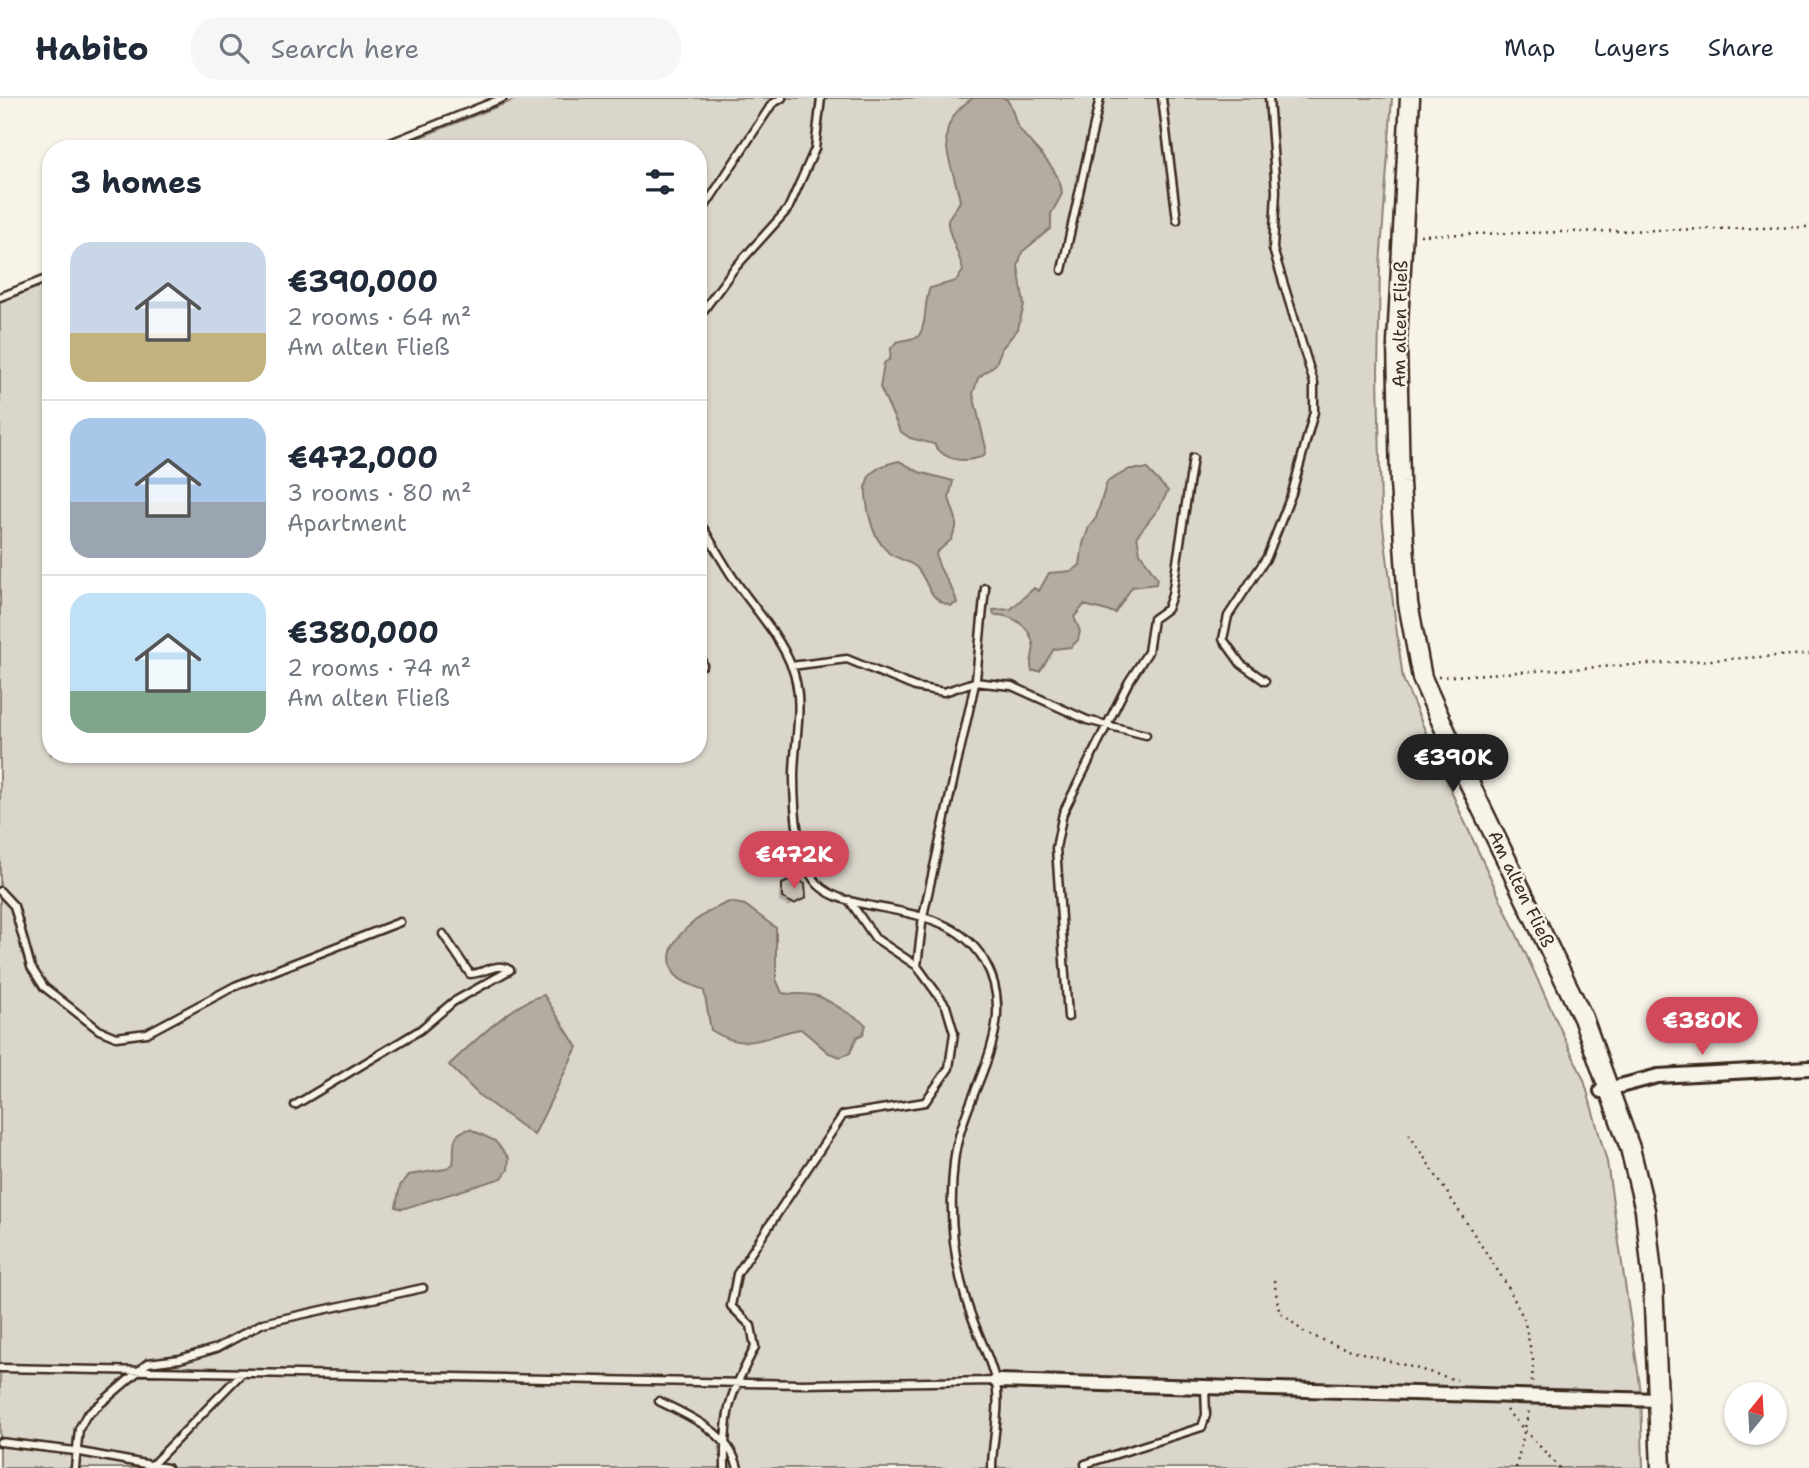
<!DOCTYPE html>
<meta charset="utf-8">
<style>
body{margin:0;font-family:"Shantell Sans",sans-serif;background:#f6f6f7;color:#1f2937;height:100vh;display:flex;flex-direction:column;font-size:26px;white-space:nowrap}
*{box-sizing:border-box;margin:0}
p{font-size:23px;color:#747a83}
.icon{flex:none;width:38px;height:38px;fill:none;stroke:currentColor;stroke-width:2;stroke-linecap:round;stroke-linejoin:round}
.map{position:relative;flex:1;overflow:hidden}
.panel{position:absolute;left:42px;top:42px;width:665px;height:623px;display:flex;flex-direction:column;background:#fff;border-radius:28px;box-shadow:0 2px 5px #0004}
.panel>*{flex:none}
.needle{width:46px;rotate:18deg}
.controls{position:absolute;left:1724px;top:1284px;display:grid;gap:14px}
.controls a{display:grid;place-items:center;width:63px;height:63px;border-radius:50%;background:#fff;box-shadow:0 2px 5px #0004;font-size:35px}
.price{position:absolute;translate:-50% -60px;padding:0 16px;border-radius:24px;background:#d1495b;color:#fff;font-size:23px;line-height:46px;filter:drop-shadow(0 2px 4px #0008)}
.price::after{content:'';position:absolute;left:50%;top:42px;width:21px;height:16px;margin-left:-10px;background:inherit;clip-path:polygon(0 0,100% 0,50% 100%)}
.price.on{background:#222;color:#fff}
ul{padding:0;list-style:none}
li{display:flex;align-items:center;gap:21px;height:175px;padding:0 28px}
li+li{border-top:2px solid #e0e1e3}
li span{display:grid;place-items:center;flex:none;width:196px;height:140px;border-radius:21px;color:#555}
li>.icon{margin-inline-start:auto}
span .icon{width:84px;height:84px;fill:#fffc;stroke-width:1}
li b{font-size:30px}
h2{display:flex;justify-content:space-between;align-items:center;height:84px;padding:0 28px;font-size:30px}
header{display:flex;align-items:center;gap:42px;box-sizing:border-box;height:98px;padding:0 35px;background:#fff;border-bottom:2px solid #e0e1e3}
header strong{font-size:33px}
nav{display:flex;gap:38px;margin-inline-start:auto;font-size:24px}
.search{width:490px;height:63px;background:#f6f6f7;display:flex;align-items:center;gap:18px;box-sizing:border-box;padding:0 24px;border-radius:28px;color:#747a83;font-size:26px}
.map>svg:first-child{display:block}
.green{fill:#dbd6cb;stroke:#8b8074;stroke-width:2}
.water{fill:#b4aca0;stroke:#84786c;stroke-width:2}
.shadow{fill:#0003}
.building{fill:#c8c1b6;stroke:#3b2a1e;stroke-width:2}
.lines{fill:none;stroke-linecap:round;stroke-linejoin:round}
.service-casing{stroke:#3b2a1e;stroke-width:11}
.minor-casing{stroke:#3b2a1e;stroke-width:18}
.secondary-casing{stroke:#3b2a1e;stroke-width:23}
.path{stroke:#3b2a1e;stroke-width:2.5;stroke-dasharray:2 5;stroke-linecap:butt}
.service{stroke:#f7f3e8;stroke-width:6}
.minor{stroke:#f7f3e8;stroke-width:12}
.secondary{stroke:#f7f3e8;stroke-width:18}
.labels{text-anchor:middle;stroke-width:5;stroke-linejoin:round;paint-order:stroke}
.street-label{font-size:18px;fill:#3b2a1e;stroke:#f7f3e8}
</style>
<header>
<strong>Habito</strong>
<div class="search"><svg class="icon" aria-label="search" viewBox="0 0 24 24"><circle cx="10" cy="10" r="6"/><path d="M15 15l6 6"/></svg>Search here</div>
<nav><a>Map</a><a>Layers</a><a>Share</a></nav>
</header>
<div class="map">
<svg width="1809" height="1370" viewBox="0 0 1809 1370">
<rect width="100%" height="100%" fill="#f7f3e8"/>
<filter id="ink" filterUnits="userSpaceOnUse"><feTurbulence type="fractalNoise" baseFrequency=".0143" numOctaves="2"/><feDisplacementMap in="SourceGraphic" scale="14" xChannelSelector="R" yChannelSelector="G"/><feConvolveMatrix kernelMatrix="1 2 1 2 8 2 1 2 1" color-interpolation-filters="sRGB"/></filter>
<g filter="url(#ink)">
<path class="green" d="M519,0H1392L1380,168L1378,275L1381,413L1403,581L1461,716L1584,982L1607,1064L1641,1294L1643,1370H0V204L51,184V656H698V51H390Z"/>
<path class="water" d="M973,0H1005C1015,9 1012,20 1019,30C1033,51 1061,70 1062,96L1051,116V130L1022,154L1018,168L1024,207L1018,231L1002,250L996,266L978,280L973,296L986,350L984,358C965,365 945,364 934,346L910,340L900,333L880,289L884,265L890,261L891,250L897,244L918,239C928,225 923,206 930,190L956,183L963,173C961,158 946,133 948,123C950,115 957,110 960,103C953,63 927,30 973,0Z
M899,363L919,374L953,383L949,400L956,421V430L951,442L936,455C937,474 954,487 957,505L951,508C926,500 931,487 917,470C911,463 896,461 889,455C877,444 872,432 869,417C863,385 862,371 899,363Z
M1130,371H1147L1168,393L1159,410L1137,438L1140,455L1157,480L1156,486L1132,489L1115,515L1084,507L1074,519L1080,533L1078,542L1071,549L1054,551L1040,573H1032C1028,563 1036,554 1033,545C1029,527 1011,516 994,517L993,512L1011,511L1034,490L1039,493L1049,475L1072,473L1080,467L1083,446L1089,429L1096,420L1107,384Z
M729,804L745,807L776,830V881L782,895C793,897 811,895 820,899C827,902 864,924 866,927L863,936L857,939L850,955L841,959L829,955L801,931C764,937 748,956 711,932L704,893C695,887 678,884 673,873C658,841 706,813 729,804Z
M544,897L577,949L534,1037L480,998L449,967C473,945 512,905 544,897Z
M470,1031L495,1043L509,1060L508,1072L502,1080L402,1111L396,1109L400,1088L409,1077L445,1071L453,1066C456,1050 448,1035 470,1031Z"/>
<path class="shadow" d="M783,787L804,800L789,809L779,804V792Z"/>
<path class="building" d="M795,780L805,786L806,800L794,806L782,800V786Z"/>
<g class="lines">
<g class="service-casing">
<path id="service" d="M1162,0L1177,122
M375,51L503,0
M698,119L772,6L782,0
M1062,172L1100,0
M0,199L51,179
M698,220L733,172L788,111L815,51L821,0
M698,422C711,442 722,464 736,484C754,510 779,537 791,567C806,604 794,641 794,678C794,708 796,750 811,777C836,825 943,793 984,862C1024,930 961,996 954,1064C949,1110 953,1159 966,1202C974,1229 988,1254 995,1281C1002,1309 992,1341 992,1370
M698,553L703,567
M791,568L847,561L915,589L944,594L974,584L1012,588L1087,622L1146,637
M1265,583L1241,566L1223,541L1228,518L1267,459L1292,395L1314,314V285L1273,151L1276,93L1269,0
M0,793L14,808L31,869L44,889L99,932L116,939L147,935L235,888L400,824
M917,868L923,818L976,581L985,490
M1068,919L1056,750L1063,715L1128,585L1148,554L1153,521L1167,511L1172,497L1193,360
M295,1007L420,932L453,904L510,872C495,863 485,876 470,876L443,836
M0,1270L802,1286L996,1283
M659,1303C690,1319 728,1333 738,1370
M0,1344L75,1353L167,1370
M150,1369L242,1275
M75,1370L79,1331L86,1318L148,1265L180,1261L217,1250L263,1225L423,1190
M725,1370C724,1311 729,1300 755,1249L751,1228L731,1208L737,1176L843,1017L925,1004L949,970L954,935L946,908L917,868L875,840L849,802
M1086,1370L1085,1366L1202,1329L1206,1317L1205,1290"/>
</g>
<g class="minor-casing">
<path id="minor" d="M1601,993L1658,978L1809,970
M996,1283L1659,1302"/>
</g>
<g class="secondary-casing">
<path id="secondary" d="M1410,0L1397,245L1400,385L1408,505L1422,580L1462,670L1583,920L1630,1050L1645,1112L1653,1185L1661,1370"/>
</g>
<path class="path" d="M1420,137L1809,129
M1438,579L1809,556
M1409,1036L1507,1187L1524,1221L1533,1262L1532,1284
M1274,1182L1279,1213L1305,1235L1341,1249L1457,1282
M1506,1312L1560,1370
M1516,1370L1529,1312"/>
<use href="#service" class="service"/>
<use href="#minor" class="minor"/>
<use href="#secondary" class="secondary"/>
</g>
</g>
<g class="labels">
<g class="street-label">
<text transform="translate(1400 226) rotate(-89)" y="6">Am alten Fließ</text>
<text transform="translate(1521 791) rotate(64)" y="6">Am alten Fließ</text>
</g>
</g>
</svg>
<div class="controls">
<a><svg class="needle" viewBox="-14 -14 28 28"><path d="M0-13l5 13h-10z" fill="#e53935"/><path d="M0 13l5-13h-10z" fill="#747a83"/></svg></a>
</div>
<b class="price on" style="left:1453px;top:696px">€390K</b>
<b class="price" style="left:794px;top:793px">€472K</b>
<b class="price" style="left:1702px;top:959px">€380K</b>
<section class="panel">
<h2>3 homes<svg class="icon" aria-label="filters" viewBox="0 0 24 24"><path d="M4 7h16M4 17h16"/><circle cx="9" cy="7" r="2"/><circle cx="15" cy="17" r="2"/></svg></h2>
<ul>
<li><span style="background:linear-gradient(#c9d6e8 65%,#c2b280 0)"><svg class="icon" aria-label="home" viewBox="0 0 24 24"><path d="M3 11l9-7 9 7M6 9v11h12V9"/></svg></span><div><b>€390,000</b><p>2 rooms · 64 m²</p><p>Am alten Fließ</p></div></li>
<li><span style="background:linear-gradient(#a9c7e8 60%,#9aa5b1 0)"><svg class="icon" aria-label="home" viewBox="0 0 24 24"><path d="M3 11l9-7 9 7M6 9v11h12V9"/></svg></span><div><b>€472,000</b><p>3 rooms · 80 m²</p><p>Apartment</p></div></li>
<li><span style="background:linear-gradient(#bfe0f5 70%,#7fa58c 0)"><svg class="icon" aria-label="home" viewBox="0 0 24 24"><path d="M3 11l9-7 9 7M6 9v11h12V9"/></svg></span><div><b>€380,000</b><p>2 rooms · 74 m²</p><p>Am alten Fließ</p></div></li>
</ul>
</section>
</div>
